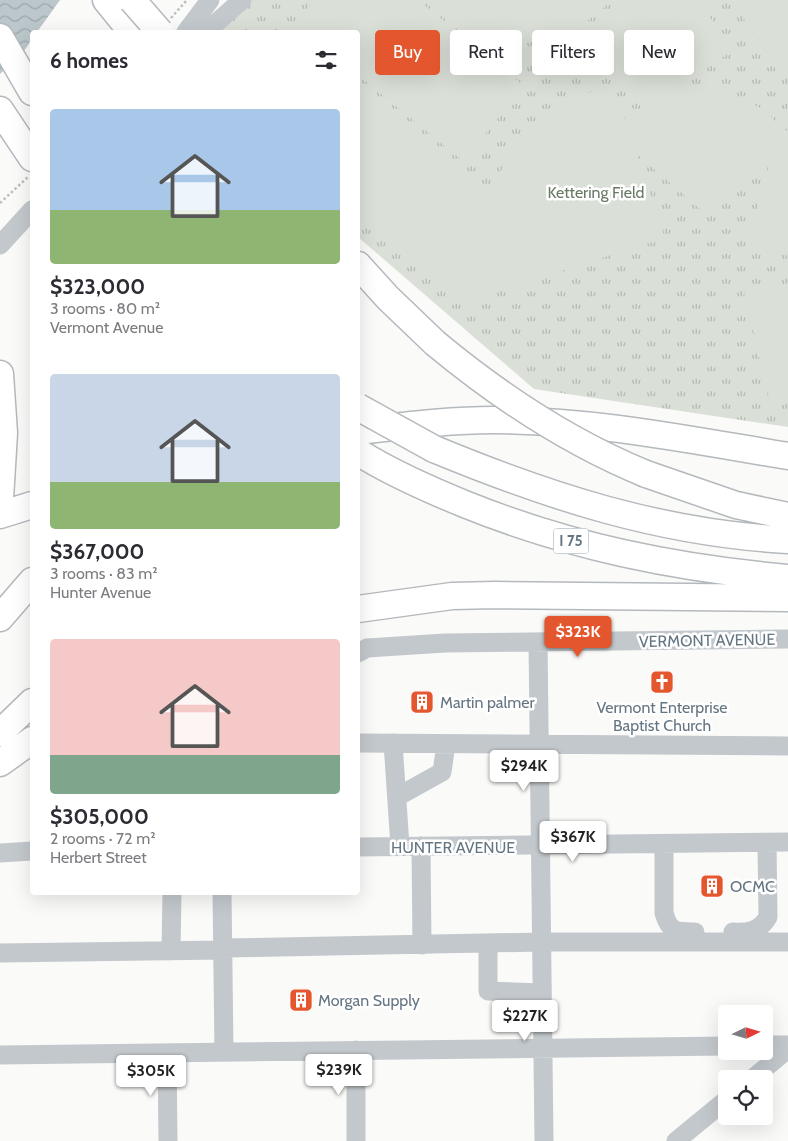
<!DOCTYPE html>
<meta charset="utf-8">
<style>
body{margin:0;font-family:Cabin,sans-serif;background:#f2f2f3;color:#2b2b33;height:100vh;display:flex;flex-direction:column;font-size:19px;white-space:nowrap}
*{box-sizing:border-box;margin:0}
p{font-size:16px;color:#7c7c81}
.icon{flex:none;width:28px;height:28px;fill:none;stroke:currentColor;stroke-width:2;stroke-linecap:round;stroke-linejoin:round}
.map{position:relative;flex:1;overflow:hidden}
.side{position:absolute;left:30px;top:30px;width:330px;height:865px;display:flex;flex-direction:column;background:#fff;border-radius:5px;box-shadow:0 5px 20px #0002}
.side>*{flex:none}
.guide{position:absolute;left:375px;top:30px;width:338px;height:45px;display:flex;gap:10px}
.needle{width:32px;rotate:85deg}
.buttons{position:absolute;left:718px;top:1005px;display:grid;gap:10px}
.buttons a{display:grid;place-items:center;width:55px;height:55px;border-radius:5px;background:#fff;box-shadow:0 5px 20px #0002;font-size:25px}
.price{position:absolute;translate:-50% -42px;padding:0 11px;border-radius:5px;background:#fff;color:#222;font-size:16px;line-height:32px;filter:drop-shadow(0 1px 2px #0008)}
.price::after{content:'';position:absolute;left:50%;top:30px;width:15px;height:11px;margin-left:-8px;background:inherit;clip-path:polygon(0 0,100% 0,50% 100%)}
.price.current{background:#e4572e;color:#fff}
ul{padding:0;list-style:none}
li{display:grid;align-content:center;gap:10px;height:265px;padding:0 20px}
li span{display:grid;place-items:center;height:155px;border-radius:5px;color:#555}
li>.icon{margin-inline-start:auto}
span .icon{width:90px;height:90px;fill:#fffc;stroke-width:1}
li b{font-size:21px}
h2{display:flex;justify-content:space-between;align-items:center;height:60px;padding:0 20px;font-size:21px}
.chip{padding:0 18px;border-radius:5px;background:#fff;box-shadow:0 5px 20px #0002;font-size:18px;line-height:45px}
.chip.current{background:#e4572e;color:#fff}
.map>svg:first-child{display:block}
.park{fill:url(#park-tufts)}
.pitch{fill:#dadfd7}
.water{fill:url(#water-waves)}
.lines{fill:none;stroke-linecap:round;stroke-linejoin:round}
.highway-casing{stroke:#b4b9bd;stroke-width:29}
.path{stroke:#bbbfc2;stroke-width:2.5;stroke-dasharray:2.5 2.5;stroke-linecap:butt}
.minor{stroke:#c3c8cc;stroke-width:19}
.highway{stroke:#fff;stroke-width:26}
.highway-bridge-casing{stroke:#b4b9bd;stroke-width:29;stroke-linecap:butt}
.highway-bridge{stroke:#fff;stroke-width:26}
.labels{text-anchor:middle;stroke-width:5;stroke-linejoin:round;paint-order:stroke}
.shield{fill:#fff;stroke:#939fa8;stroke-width:1}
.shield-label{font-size:15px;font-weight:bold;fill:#657683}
.park-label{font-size:16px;fill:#687a64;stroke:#fff}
.street-label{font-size:16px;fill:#657683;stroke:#fff}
.poi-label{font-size:16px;fill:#657683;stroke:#fff;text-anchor:start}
</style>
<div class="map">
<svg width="788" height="1141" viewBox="0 0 788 1141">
<defs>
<pattern id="park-tufts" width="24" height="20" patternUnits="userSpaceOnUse" patternTransform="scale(1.25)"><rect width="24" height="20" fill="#dadfd7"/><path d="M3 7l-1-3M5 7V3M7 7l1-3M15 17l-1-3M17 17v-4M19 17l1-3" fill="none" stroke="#b4b9b4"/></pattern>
<pattern id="water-waves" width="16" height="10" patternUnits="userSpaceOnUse" patternTransform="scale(1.25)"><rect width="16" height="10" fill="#bbc7cb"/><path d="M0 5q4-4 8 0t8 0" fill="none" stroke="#9ca6aa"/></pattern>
</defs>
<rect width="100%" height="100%" fill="#fafaf8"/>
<path class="park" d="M242,0H788V427L534,389L358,237V32H206Z"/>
<path class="pitch" d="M314,0H418L524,86L463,161L358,75V32H305L295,24Z
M422,0H613L570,35L516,45L458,29Z
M635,0H698L733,50L669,95L688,88L727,92L765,110L782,129L788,131V256L749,241L770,162L708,216L637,154L665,238L498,291L495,280L475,306L358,213V106L366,96L494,197L502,168L534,126L567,98L614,86L627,125L643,110L589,33Z
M742,0H788V79L777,71L744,19Z
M788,283V401L770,403L744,293Z"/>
<path class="water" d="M0,0H60L37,32H32C32,49 11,63 0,74Z"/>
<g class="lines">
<g class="highway-casing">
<path id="highway" d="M106,0L132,32
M0,37L32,92
M0,110L32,158
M358,265L388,298L435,343
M0,374L4,433L0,499
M358,431C403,426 448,420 494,420C593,420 691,440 788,456
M434,449C550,497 661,533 788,540
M358,452C391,473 430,490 467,505C572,547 675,568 788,578
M646,474L736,505L788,516
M0,515L32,505
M358,609L452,596L495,595L788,598
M0,618L32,581
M0,733L32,702
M0,763L32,740"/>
</g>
<path class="path" d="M171,18L187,0
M0,203L28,177"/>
<path class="minor" d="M186,32L210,0
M206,32L242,0
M0,245L32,210
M538,642L544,1141
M358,653L367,648L445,643L788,639
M358,743L788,746
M393,743L400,846
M397,797L442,772L446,744
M664,844V913C670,933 676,932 695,932
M421,846L422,945
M358,847L788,842
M0,853L32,851
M222,892L224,1052
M733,932C748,933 760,931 768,917L767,843
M488,943V991L542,993
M223,948L542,942H788
M171,951L172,892
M0,953L223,950
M764,1045H788
M356,1050V1141
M167,1053L168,1141
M0,1055L726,1046
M752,1079L788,1049
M676,1141L726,1100"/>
<use href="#highway" class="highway"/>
<g class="highway-bridge-casing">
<path id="highway-bridge" d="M132,0L160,32
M435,343C500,397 568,442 646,474
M358,407L434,449"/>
</g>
<use href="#highway-bridge" class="highway-bridge"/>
</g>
<defs>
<g id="church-square" transform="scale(1.25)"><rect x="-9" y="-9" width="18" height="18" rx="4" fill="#e4572e" stroke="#fff"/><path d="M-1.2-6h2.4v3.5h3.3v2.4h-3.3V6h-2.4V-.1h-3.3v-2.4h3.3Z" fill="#fff"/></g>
<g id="building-square" transform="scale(1.25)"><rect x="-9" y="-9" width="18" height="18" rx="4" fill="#e4572e" stroke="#fff"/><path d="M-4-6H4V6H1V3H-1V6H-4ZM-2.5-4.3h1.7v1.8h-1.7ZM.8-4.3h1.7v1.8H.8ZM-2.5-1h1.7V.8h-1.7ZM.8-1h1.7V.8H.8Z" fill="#fff"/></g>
</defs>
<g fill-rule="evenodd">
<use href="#church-square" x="662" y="682"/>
<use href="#building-square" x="422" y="702"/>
<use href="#building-square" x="712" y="886"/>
<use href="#building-square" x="301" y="1000"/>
</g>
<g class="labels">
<rect class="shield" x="553.5" y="528.5" width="35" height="25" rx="4"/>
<g class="shield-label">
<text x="571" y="546">I 75</text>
</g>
<g class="park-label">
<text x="596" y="198">Kettering Field</text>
</g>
<g class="street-label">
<text transform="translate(707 640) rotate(-1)" y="6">VERMONT AVENUE</text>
<text x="453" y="853">HUNTER AVENUE</text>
</g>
<g class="poi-label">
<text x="440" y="708">Martin palmer</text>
<text x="662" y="713" text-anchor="middle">Vermont Enterprise<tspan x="662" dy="18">Baptist Church</tspan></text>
<text x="730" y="892">OCMC</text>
<text x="318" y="1006">Morgan Supply</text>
</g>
</g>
</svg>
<div class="buttons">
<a><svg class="needle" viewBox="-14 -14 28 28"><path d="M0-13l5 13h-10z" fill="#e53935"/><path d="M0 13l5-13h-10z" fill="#7c7c81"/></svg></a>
<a><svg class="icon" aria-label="locate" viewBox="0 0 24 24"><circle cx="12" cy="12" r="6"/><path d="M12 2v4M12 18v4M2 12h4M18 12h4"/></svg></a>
</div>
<b class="price current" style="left:578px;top:658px">$323K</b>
<b class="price" style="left:524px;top:792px">$294K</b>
<b class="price" style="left:573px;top:863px">$367K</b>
<b class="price" style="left:525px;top:1042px">$227K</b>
<b class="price" style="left:339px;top:1096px">$239K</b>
<b class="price" style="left:151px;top:1097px">$305K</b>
<div class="guide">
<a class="chip current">Buy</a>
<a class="chip">Rent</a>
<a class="chip">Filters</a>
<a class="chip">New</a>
</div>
<section class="side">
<h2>6 homes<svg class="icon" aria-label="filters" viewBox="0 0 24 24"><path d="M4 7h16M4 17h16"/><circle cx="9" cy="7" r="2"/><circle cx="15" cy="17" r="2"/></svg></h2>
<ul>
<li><span style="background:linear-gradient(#a9c7e8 65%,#8fb573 0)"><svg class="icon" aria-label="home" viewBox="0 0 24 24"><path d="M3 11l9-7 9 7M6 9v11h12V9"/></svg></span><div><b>$323,000</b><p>3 rooms · 80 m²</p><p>Vermont Avenue</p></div></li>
<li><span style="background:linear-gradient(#c9d6e8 70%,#8fb573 0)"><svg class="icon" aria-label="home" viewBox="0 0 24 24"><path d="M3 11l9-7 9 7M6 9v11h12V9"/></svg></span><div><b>$367,000</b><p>3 rooms · 83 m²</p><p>Hunter Avenue</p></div></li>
<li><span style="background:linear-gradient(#f6c9c9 75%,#7fa58c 0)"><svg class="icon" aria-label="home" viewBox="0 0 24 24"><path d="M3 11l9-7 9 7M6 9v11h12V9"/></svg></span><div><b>$305,000</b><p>2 rooms · 72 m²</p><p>Herbert Street</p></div></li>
</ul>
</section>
</div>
